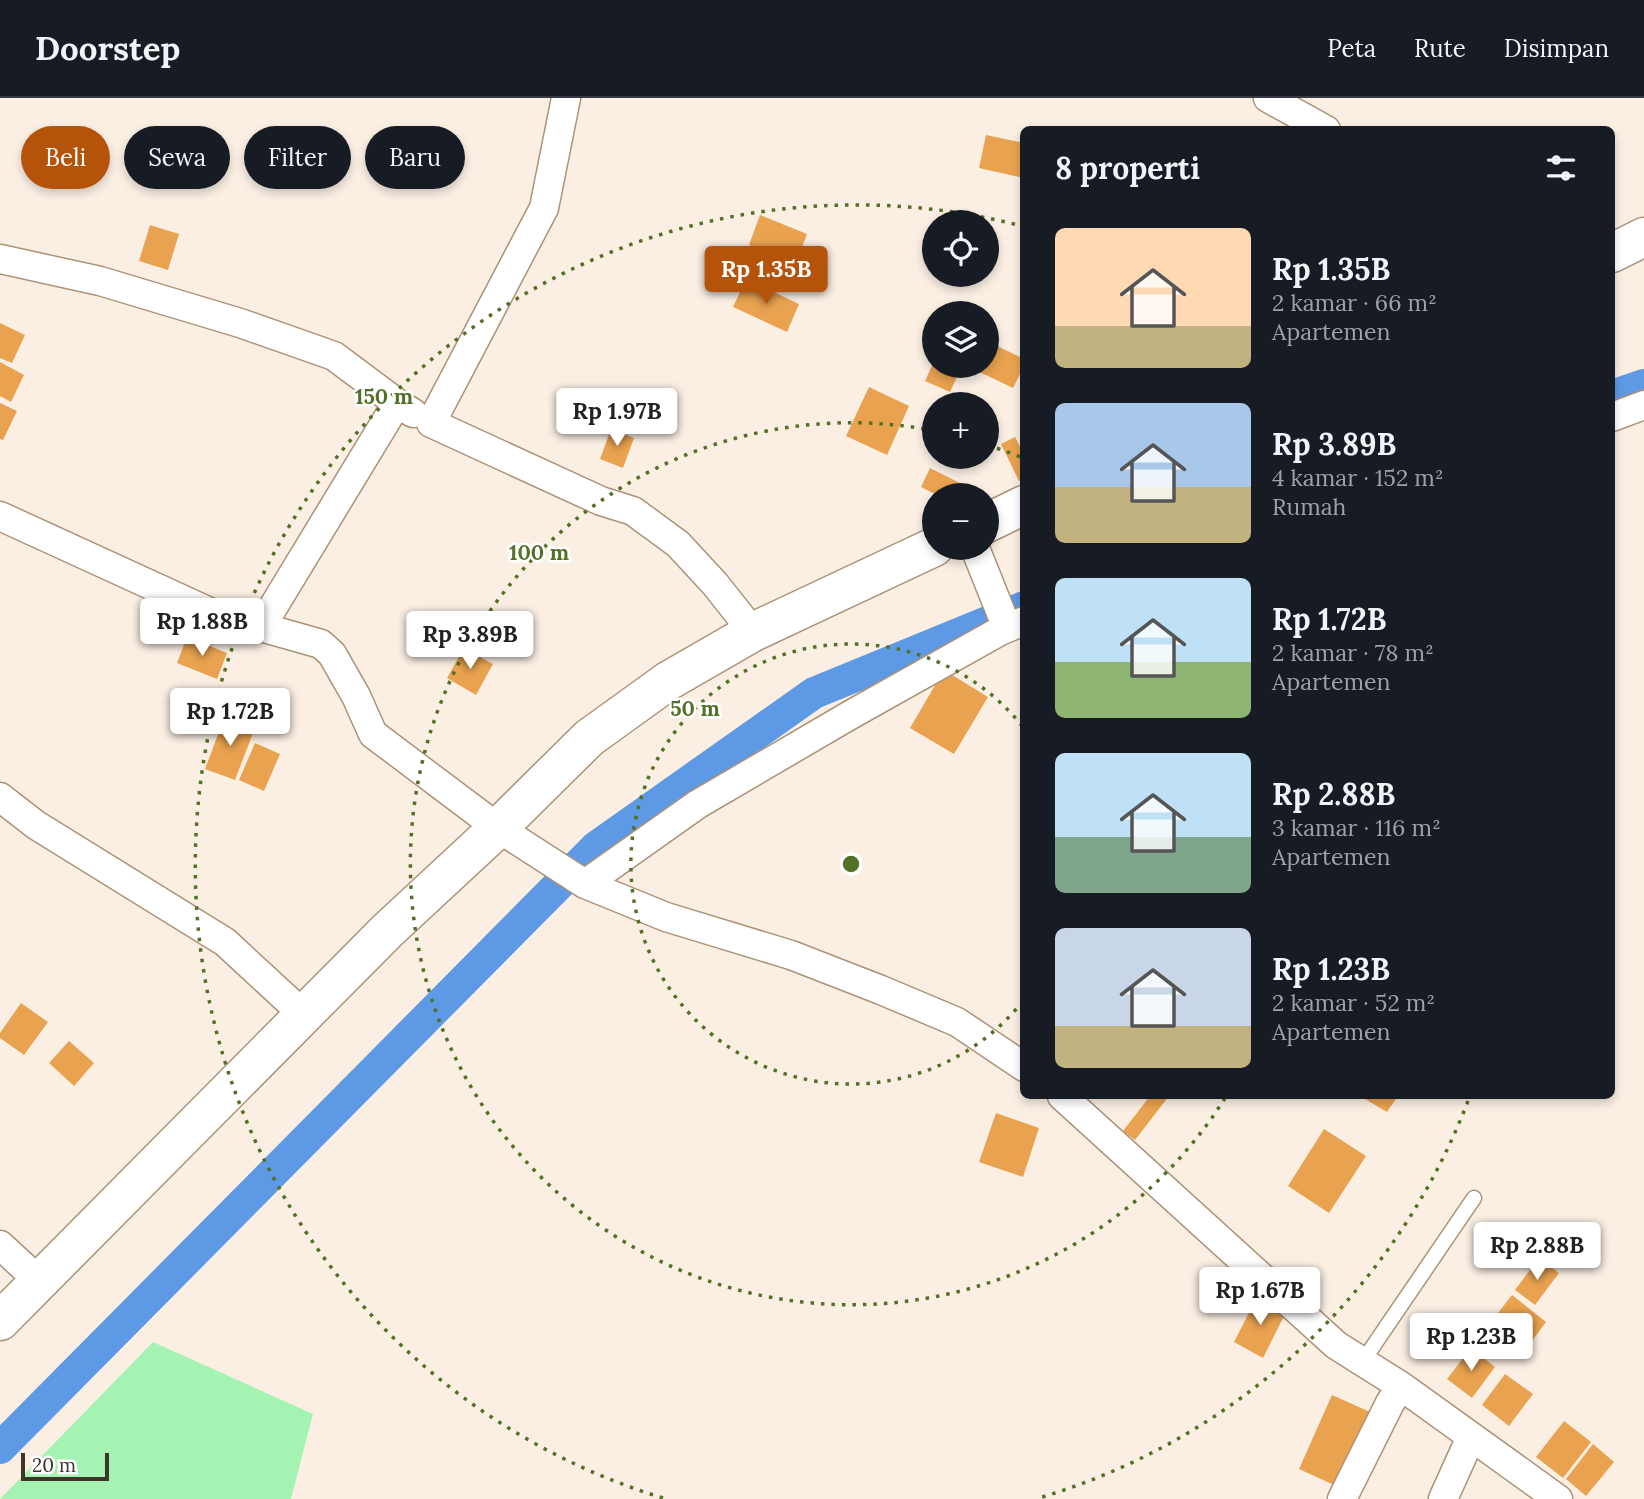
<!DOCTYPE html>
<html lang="id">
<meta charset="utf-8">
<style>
body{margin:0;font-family:Lora,serif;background:#20242c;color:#f1f3f6;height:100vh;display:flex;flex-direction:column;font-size:26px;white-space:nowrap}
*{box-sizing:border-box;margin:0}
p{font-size:23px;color:#9ea1a6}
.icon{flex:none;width:38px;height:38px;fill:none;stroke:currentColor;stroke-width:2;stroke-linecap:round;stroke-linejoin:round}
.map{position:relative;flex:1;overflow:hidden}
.drawer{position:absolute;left:1020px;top:28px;width:595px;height:973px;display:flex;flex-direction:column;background:#171b24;border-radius:10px;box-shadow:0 4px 10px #0003}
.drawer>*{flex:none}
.hud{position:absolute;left:21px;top:28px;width:665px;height:63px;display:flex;gap:14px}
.tools{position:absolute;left:922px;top:112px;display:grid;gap:14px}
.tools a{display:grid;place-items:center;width:77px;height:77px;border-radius:50%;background:#171b24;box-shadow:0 4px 10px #0003;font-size:35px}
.scale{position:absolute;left:21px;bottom:18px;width:88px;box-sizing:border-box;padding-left:7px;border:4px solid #3f3429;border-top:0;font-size:19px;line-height:24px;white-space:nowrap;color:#3f3429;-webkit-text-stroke:5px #fff;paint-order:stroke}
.price{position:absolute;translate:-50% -60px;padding:0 16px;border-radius:7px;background:#fff;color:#222;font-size:23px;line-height:46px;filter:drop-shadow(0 2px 4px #0008)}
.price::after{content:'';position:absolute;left:50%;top:42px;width:21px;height:16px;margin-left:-10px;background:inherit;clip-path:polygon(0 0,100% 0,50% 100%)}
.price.current{background:#b45309;color:#fff}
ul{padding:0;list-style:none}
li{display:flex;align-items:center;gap:21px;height:175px;padding:0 35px}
li span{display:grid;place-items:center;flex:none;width:196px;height:140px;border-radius:10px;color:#555}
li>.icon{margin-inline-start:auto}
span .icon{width:84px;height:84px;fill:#fffc;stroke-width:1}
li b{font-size:30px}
h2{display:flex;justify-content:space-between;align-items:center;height:84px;padding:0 35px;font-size:30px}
.tag{padding:0 24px;border-radius:32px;background:#171b24;box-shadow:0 4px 10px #0003;font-size:24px;line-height:63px}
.tag.current{background:#b45309;color:#fff}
header{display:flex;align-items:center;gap:42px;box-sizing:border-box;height:98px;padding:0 35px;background:#171b24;border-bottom:2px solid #363941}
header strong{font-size:33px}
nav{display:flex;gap:38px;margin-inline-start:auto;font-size:24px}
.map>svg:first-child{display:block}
.green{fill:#a5f3b2}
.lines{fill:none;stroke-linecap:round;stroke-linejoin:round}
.canal{stroke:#5d99e5;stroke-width:32}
.building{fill:#e9a250}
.service-casing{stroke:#ac9277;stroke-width:17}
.minor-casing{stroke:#ac9277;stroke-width:31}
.primary-casing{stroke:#ac9277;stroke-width:41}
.service{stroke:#fff;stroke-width:14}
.minor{stroke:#fff;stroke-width:28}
.primary{stroke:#fff;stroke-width:38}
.ring{fill:none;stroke:#527127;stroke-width:3.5;stroke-dasharray:3.5 7}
.centre{fill:#527127;stroke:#fff;stroke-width:3.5}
.ring-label{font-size:21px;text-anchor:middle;font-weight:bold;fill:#527127;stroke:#fff;stroke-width:5;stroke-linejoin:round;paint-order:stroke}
</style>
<header>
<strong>Doorstep</strong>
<nav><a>Peta</a><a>Rute</a><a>Disimpan</a></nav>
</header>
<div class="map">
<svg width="1644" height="1401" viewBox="0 0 1644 1401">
<rect width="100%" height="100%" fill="#fbefe4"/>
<path class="green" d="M153,1244L313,1316L291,1401H0Z"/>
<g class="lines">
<path class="canal" d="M1612,298L1644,287
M0,1350L596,749L814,595L1024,509"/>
</g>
<path class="building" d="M986,37L1024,45V80L979,70Z
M760,117L807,136L796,165L749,147Z
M150,127L179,136L168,172L139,163Z
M746,181L799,206L787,234L733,209Z
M0,225L25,237L12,265L0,260Z
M987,243L1024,261V268L1013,290L967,268H987Z
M934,263V268H962L950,294L925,283Z
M0,264L24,277L11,304L0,298Z
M869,289L909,308L887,357L846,338Z
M0,305L17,313L3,342L0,341Z
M611,331L634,340L623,370L600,361Z
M1015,339L1024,356V381L1019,383L1001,346Z
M930,370L970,390L966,397H937L921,389Z
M187,539L227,555L217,581L177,565Z
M464,550L493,566L476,597L447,580Z
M944,572L988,599L954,656L910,630Z
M225,618L255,630L235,682L205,671Z
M255,645L280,656L264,693L239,682Z
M21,905L48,924L24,957L0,940V935Z
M69,943L94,965L74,988L49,965Z
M1150,998H1169L1135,1042L1123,1033Z
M1360,998H1398L1387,1014Z
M996,1015L1039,1030L1023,1079L979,1064Z
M1324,1031L1366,1058L1329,1115L1288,1088Z
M1539,1160L1559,1175L1535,1207L1515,1192Z
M1512,1197L1546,1224L1529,1247L1494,1220Z
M1257,1199L1286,1214L1263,1260L1234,1244Z
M1471,1250L1495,1269L1472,1300L1447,1281Z
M1505,1276L1533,1296L1509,1328L1482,1307Z
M1332,1297L1377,1317L1345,1392L1299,1371Z
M1564,1323L1591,1344L1563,1380L1536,1359Z
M1593,1346L1614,1364L1586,1398L1566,1381Z"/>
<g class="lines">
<g class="service-casing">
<path id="service" d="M1363,1263L1474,1100"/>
</g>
<g class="minor-casing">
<path id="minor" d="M566,0L544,110L431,325L601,403L633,413L678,446L715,486L753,534
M1268,0L1326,32
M0,161L100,183L240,225L334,258L397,305L413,315
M1612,319L1644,307
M0,418L214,516L261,529L397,305
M975,450L1007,530
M261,529L321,546L332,556L356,598L373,636L498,730L585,786L666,819L791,857L881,892L957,924L1024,969
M0,699L36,727L225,844L304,917
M585,786L698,706L852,616L1000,533L1024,523
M1062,998L1336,1247L1401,1288L1558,1401
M0,1147L39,1183
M1342,1401L1390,1305L1401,1288
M1443,1401L1471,1339"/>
</g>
<g class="primary-casing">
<path id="primary" d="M1612,155L1644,139
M987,425L1024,407
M0,1223L387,833L498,730L589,640L668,583L753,534L934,449"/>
</g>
<use href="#service" class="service"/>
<use href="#minor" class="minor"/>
<use href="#primary" class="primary"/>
</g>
<g class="ring">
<path d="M1023 903A220 220 0 1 1 1023 629"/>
<path d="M1225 1000A441 441 0 1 1 931 332M987 347A441 441 0 0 1 1023 360"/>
<path d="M1468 1003A661 661 0 0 1 1039 1400M663 1400A661 661 0 0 1 1022 128"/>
</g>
<circle cx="851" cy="766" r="10" class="centre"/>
<g class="ring-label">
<text x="384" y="306">150 m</text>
<text x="539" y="462">100 m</text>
<text x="695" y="618">50 m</text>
</g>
</svg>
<div class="tools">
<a><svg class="icon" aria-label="locate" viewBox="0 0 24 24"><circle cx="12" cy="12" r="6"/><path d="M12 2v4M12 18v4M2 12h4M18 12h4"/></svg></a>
<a><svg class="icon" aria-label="layers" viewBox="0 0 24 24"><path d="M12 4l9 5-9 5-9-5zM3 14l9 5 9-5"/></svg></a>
<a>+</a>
<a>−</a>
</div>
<div class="scale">20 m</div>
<b class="price current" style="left:766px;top:208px">Rp 1.35B</b>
<b class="price" style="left:617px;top:350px">Rp 1.97B</b>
<b class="price" style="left:202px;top:560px">Rp 1.88B</b>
<b class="price" style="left:470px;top:573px">Rp 3.89B</b>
<b class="price" style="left:230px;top:650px">Rp 1.72B</b>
<b class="price" style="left:1537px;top:1184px">Rp 2.88B</b>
<b class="price" style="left:1260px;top:1229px">Rp 1.67B</b>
<b class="price" style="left:1471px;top:1275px">Rp 1.23B</b>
<div class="hud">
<a class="tag current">Beli</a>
<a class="tag">Sewa</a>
<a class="tag">Filter</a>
<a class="tag">Baru</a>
</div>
<section class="drawer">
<h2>8 properti<svg class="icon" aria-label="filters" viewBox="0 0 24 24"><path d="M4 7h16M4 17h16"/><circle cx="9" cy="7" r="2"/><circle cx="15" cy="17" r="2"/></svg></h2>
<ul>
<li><span style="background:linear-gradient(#ffd9b3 70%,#c2b280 0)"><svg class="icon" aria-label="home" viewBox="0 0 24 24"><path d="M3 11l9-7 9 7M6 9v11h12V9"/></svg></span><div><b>Rp 1.35B</b><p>2 kamar · 66 m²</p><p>Apartemen</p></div></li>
<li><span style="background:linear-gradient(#a9c7e8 60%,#c2b280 0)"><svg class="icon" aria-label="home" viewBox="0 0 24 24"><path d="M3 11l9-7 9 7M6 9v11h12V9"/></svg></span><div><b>Rp 3.89B</b><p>4 kamar · 152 m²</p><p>Rumah</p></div></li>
<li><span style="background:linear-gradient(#bfe0f5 60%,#8fb573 0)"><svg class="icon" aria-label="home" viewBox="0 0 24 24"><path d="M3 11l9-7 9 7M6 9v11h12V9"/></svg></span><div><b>Rp 1.72B</b><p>2 kamar · 78 m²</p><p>Apartemen</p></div></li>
<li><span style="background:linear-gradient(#bfe0f5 60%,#7fa58c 0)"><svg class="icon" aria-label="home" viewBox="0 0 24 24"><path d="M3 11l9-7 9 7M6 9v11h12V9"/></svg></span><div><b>Rp 2.88B</b><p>3 kamar · 116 m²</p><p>Apartemen</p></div></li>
<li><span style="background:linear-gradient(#c9d6e8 70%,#c2b280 0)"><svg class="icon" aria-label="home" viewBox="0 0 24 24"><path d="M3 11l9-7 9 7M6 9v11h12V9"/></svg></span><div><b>Rp 1.23B</b><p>2 kamar · 52 m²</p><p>Apartemen</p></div></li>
</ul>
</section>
</div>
